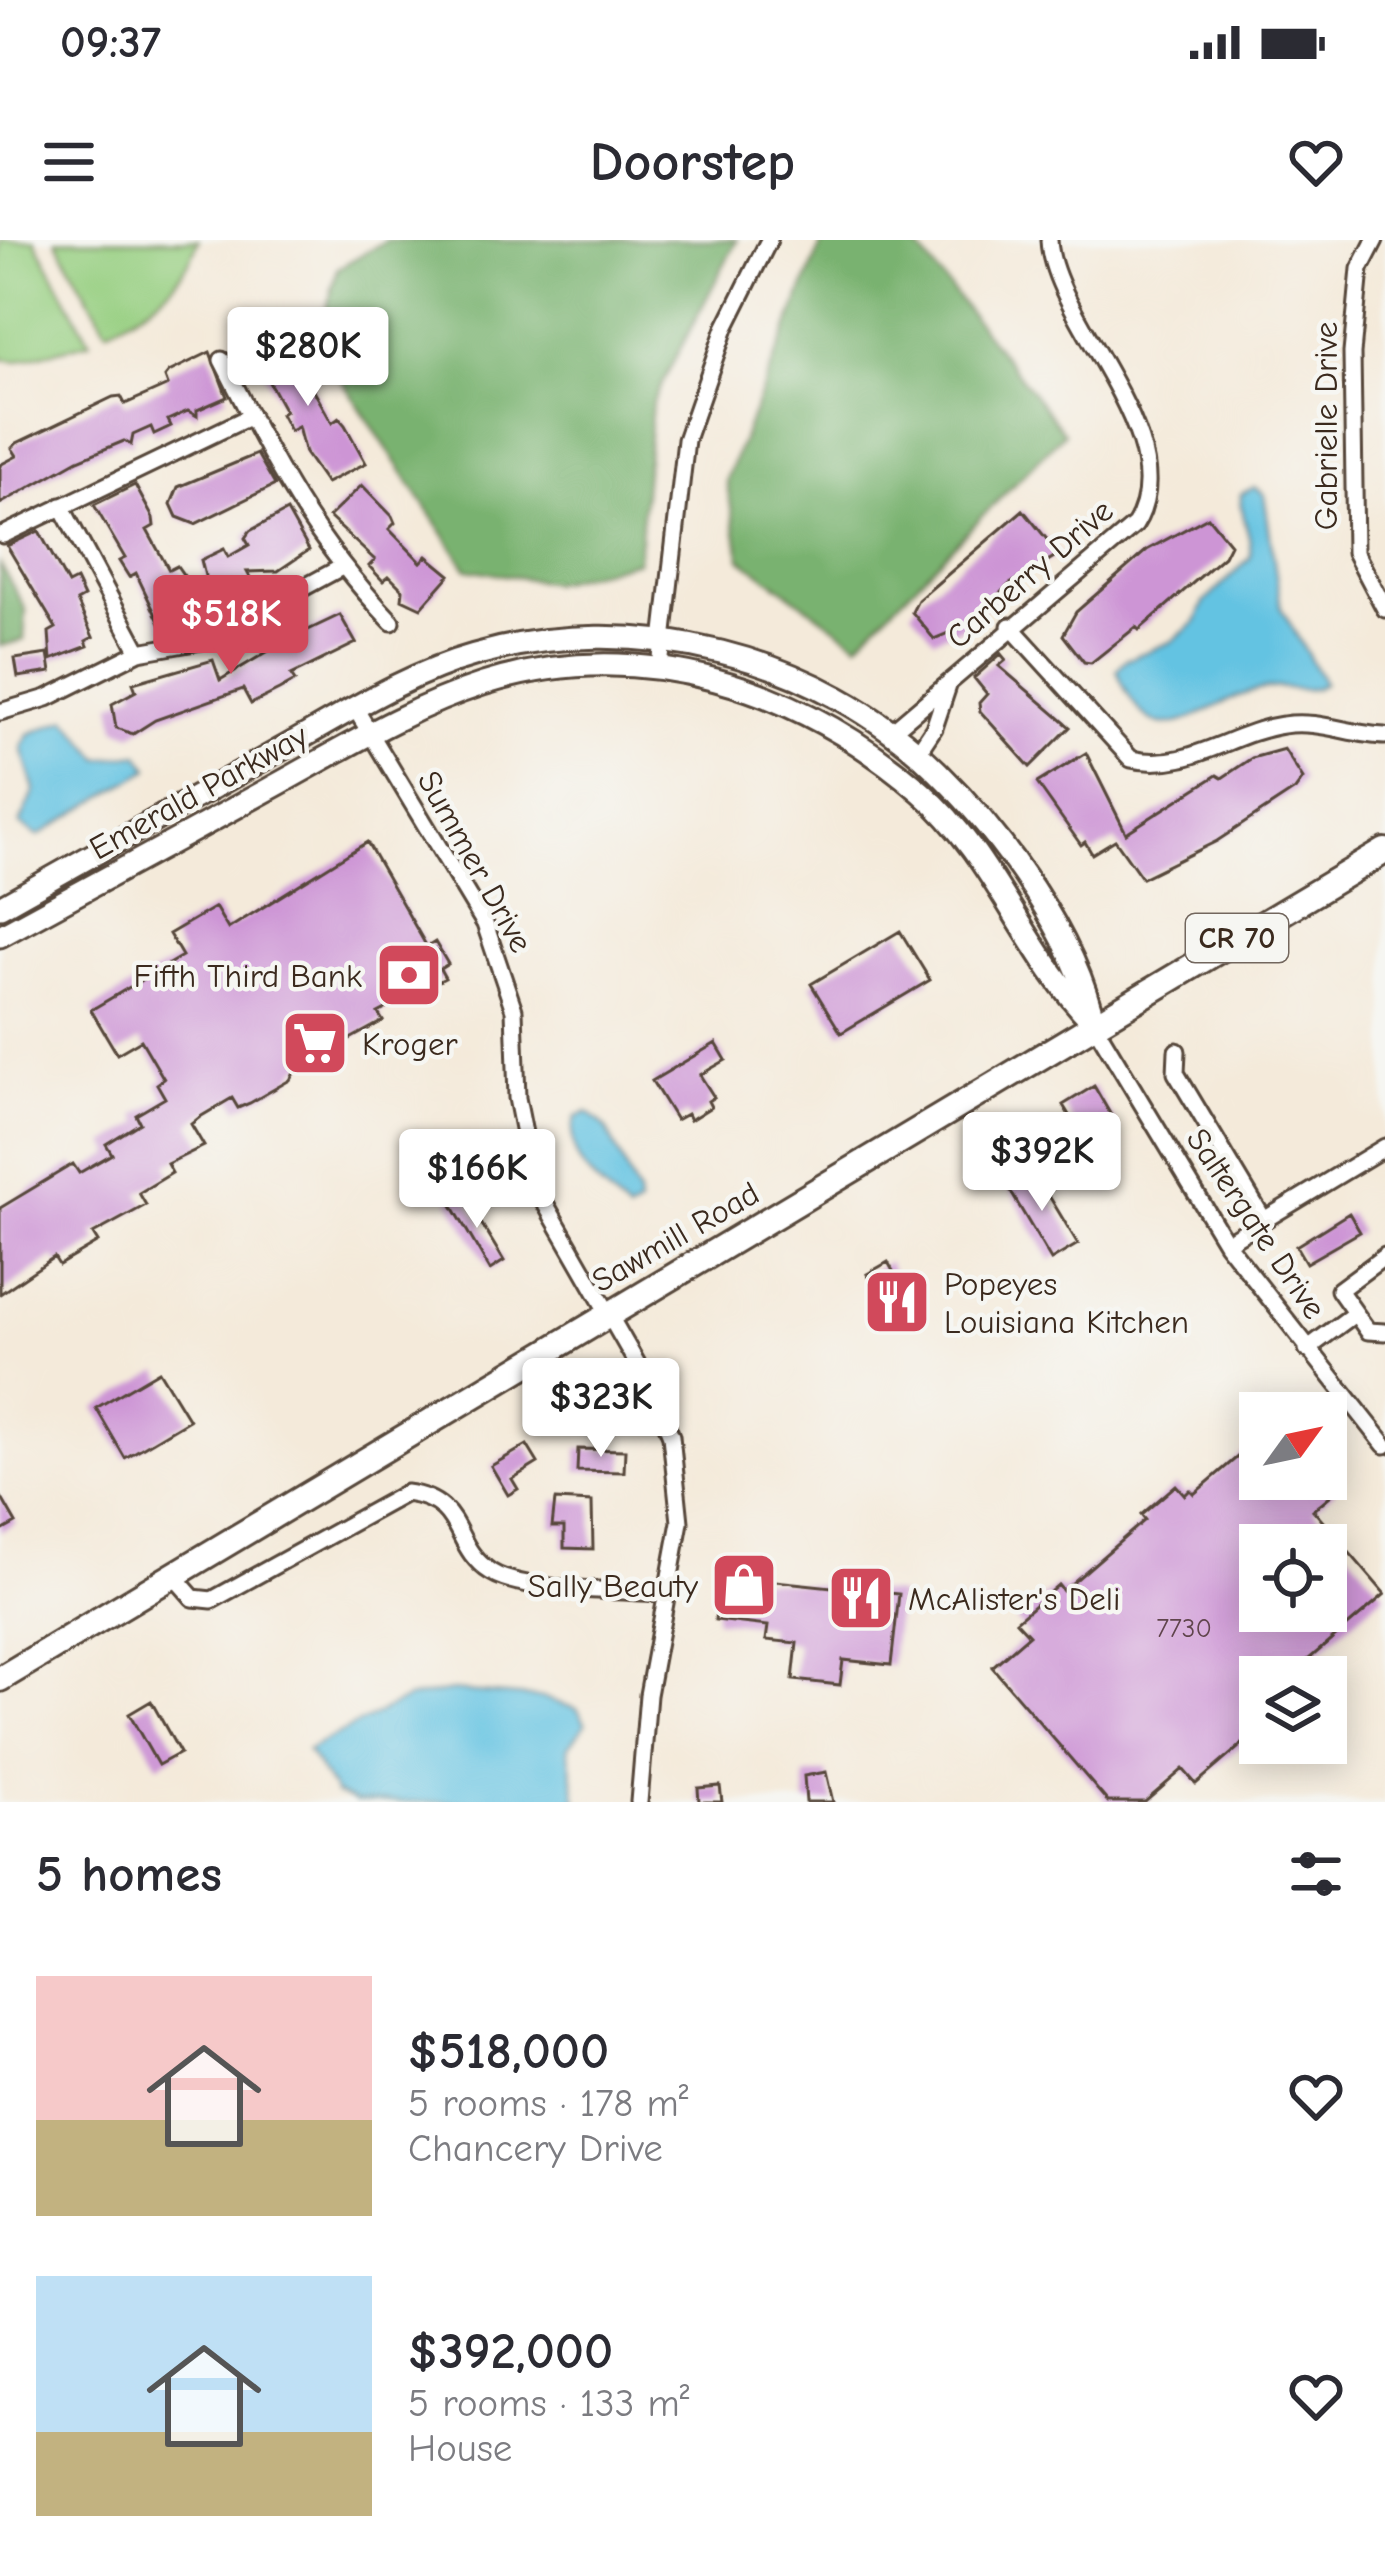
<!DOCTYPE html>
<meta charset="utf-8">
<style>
body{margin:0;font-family:"Comic Neue",sans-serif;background:#f2f2f3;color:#2b2b33;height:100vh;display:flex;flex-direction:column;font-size:45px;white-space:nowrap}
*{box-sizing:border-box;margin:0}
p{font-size:39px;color:#7c7c81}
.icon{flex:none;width:66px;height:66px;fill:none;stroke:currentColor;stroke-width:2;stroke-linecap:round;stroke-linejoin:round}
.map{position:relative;height:1562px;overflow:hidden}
.drawer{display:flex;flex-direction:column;background:#fff;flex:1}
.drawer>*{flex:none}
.needle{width:78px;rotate:57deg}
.fabs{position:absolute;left:1239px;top:1152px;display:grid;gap:24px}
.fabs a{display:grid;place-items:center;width:108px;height:108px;border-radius:0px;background:#fff;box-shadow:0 6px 30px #0003;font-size:60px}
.price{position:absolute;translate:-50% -102px;padding:0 27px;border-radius:12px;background:#fff;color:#222;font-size:39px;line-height:78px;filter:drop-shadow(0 3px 6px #0008)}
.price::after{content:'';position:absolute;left:50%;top:72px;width:36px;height:27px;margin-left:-18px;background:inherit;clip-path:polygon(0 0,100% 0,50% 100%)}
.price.active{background:#d1495b;color:#fff}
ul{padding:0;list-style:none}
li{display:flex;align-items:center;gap:36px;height:300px;padding:0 36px}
li span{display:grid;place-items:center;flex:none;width:336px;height:240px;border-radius:0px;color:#555}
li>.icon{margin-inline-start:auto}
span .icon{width:144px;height:144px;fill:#fffc;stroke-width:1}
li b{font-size:51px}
h2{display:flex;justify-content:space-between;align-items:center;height:144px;padding:0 36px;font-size:51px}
.status{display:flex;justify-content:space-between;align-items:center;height:84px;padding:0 60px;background:#fff;direction:ltr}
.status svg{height:33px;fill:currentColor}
header{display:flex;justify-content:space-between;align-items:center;height:156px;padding:0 36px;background:#fff;font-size:54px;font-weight:700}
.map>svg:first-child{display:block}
.green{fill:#97cf81;stroke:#697c50;stroke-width:3}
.forest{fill:#79b26f;stroke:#5a6e46;stroke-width:3}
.water{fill:#63c3e2;stroke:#4f7680;stroke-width:3}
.building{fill:#cd95d5;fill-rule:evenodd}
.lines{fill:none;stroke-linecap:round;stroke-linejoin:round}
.street-casing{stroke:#57473a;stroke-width:21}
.secondary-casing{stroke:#57473a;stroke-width:27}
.primary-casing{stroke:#57473a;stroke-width:30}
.street{stroke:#fff;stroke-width:15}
.secondary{stroke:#fff;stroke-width:21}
.primary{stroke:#fff;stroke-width:24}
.labels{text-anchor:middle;stroke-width:9;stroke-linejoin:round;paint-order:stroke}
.number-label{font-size:27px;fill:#60454c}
.shield{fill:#f6f6f2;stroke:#73675e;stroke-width:3}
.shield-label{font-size:30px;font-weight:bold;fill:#3b2a1e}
.street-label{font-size:33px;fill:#3b2a1e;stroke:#f6f6f2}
.poi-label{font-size:33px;fill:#3b2a1e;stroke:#f6f6f2;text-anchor:start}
</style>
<div class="status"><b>09:37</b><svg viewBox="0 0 49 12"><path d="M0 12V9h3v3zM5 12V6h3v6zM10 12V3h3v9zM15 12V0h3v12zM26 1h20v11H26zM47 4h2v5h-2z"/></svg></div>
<header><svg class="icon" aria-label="menu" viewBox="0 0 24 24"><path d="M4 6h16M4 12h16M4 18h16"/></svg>Doorstep<svg class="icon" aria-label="heart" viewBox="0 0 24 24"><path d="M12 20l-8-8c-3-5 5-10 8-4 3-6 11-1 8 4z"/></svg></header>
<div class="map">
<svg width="1385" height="1562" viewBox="0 0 1385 1562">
<rect width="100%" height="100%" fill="#f6f6f2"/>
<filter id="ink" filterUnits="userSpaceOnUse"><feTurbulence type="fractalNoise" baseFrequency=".00833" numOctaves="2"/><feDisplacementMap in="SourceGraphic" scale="24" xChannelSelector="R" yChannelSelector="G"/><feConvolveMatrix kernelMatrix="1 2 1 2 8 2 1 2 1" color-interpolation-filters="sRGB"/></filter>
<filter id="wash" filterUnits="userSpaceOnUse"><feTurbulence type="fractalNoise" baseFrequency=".004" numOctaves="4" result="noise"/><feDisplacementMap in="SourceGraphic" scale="48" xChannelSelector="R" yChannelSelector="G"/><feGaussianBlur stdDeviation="2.7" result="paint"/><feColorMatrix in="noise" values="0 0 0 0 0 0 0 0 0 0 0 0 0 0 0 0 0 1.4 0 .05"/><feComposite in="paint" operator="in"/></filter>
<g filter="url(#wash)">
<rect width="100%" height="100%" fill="#f4eada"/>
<path class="green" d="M0,0H35L90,102L17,121L0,119Z
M56,0H198C184,47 148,69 107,90Z"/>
<path class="forest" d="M387,0H737L652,163L638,321L552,343L467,329L317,103L338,28Z
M823,0H912L1064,193L858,403L741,319L726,240Z
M0,324L26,370L24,400L0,406Z"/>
<path class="water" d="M1255,247L1264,254L1281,368L1324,443C1309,456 1289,445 1270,448C1202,456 1157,535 1117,430L1125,420L1171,402L1196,382L1204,363L1250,318C1253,294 1240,278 1241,254Z
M67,479L100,519L139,514L149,529L38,596L20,584L35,550L22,508L29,494Z
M588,872L606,888L638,955L639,965L628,973C602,945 560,922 576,877Z
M452,1451L543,1458L577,1469L586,1484L568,1507L577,1562H355L336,1554L307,1510L409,1458Z"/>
<g id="blocks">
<path class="building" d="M295,93L317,131L318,139L310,144L332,183L339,178L345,185L366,223L326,243L305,213L298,187L290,191L281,174L285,171L254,115Z
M210,112L227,157L197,170V176L188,171L168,180L171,186L154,194L151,187L133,195L131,205L124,201L78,220L0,264V225L17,216L12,208L17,203L113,157L121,156L125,164L168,145L165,137L169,132Z
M257,214L275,245L195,284L177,277L171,264L178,247Z
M135,245L153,278L154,286L147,290L169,330L177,326L192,347L206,340L201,320L224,309L228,317L249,305L245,298L250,291L287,271L309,310L278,331L247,332L252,341L233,355L164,392L136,333L129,337L119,321L125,318L94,265Z
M362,245L392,276L395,283L389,289L421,322L427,316L450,335L421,368L402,359L403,350L389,336L383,341L369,326L375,320L329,277Z
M1023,270L1059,314L1010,344L963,387L934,399L912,372L918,360Z
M1208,277L1230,304L1224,316L1139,390L1136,387L1091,423L1084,422L1063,395L1076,372L1147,310Z
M39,291L68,344L76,340L84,357L77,361L93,397L86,401L88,406L51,420L49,392L56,388L7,306Z
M340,375L356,403L291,435L295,441L279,450L251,464L243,449L155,480L133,494L116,488L112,464L136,451L133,443L213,420L220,440L287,400L283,393L302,383L306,391Z
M48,414L51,432L18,437L15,419Z
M1001,414L1006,420L999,426L1070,487L1030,527L980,471L979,463L987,454L974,438Z
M1284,509L1303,539L1295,550L1217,601L1142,638L1115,600L1092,614L1085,602L1081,605L1037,543L1086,513L1126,593L1217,535L1222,538L1252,518Z
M367,602L427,707L435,702L448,724L440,729L445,738L378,773L383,781L297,828L290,840L250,863L238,868L232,858L200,877L191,884L204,906L167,924L172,933L139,953L146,965L93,994L98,1002L59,1025L54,1017L0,1054V968L73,924L79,933L112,914L106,904L140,883L136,875L165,858L157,844L164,839L141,800L117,814L91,770L182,716L169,694L215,667L228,689Z
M900,691L930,740L841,793L811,744Z
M716,803L726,820L700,835L714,857L708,861L711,867L690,880L687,874L676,880L652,841Z
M1094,846L1116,884L1085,902L1063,865Z
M1021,931L1024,937L1034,931L1078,1004L1051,1020L1008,947V939Z
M463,953L504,1021L490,1030L449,960Z
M1349,973L1360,992L1306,1023L1296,1006Z
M888,1022L916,1072L896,1084L867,1034Z
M159,1131L189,1180L125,1218L96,1168Z
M1255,1202L1260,1208V1239H1325L1336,1251L1313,1270L1385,1354L1288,1437H1260V1489L1196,1544L1183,1529L1145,1562H1108L992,1427L1029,1395L1016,1381L1058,1345L1063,1351L1145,1280L1141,1275L1176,1245L1185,1255L1190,1250L1194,1254ZM1260,1305H1326V1371H1260Z
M527,1205L538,1223L512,1239L518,1249L508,1255L491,1226Z
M578,1209L625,1210L624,1232L577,1231Z
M0,1255L16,1283L0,1292Z
M555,1260L592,1262L593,1309L564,1308V1287H552Z
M719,1335L899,1354L891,1425L843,1420L840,1445L793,1440L797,1403L766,1400L768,1386L715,1380Z
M151,1461L180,1513L158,1525L129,1474Z
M826,1532L833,1562H806L804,1536Z
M720,1546L722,1562H699L698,1548Z"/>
</g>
</g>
<g filter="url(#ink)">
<use href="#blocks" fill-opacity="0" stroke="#57473a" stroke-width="3"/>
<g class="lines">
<g class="street-casing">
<path id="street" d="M1375,0L1360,29L1352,113L1355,312L1385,369
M222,120C274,223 311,297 392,382
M61,266L139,412
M3,295L251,176
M1010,386L1131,519C1187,532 1229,493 1283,485C1317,479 1351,495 1385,496
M660,427L686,200L725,88L769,0
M355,468L485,684L514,770L517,858L534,944L655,1155L671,1196L680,1282L648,1455L639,1562
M0,472L47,458L139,412L207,400L340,328
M891,492L1135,285C1188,201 1052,78 1049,0
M918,512L934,488L949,443
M1094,784L1226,1003L1385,1205
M1177,811L1176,833L1264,980
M1226,1003L1385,907
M1385,1016L1339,1050L1368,1091L1385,1092
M1307,1109L1353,1075
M172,1334L193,1358L212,1360L406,1253C467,1261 450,1306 491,1332C526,1354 624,1348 668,1354"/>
</g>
<g class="secondary-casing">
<path id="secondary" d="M0,667C93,615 185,563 278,511C340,477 405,434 474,415C633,369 819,414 938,532C1001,594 1076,696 1094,784
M0,696C90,647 181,598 271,548C339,511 408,468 483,444C640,394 800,447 921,552C996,617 1025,715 1094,783"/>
</g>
<g class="primary-casing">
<path id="primary" d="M0,1439L1385,611"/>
</g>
<use href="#street" class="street"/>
<use href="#secondary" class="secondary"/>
<use href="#primary" class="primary"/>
</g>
</g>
<defs>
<g id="bank-square" transform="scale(3.45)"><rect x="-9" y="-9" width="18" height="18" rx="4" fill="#d1495b" stroke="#f6f6f2"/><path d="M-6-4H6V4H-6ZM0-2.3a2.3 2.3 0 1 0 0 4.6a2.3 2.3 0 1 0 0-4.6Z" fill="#fff"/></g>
<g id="supermarket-square" transform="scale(3.45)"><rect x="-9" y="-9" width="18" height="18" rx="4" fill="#d1495b" stroke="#f6f6f2"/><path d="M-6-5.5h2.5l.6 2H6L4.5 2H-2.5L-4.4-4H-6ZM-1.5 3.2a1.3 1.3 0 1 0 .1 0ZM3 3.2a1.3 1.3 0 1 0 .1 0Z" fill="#fff"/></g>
<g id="restaurant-square" transform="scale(3.45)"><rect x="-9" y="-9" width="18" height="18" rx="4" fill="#d1495b" stroke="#f6f6f2"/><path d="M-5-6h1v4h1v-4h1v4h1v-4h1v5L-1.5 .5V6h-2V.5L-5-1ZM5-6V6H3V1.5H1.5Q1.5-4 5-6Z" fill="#fff"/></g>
<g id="shop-square" transform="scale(3.45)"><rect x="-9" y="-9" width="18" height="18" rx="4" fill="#d1495b" stroke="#f6f6f2"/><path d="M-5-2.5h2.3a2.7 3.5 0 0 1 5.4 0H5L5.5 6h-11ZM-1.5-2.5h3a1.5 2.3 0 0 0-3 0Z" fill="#fff"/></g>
</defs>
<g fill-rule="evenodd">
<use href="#bank-square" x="409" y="735"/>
<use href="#supermarket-square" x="315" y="803"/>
<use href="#restaurant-square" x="897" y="1062"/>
<use href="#shop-square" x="744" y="1345"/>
<use href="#restaurant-square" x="861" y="1358"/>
</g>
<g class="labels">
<g class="number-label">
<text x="1184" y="1397">7730</text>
</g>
<rect class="shield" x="1186" y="674" width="102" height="48" rx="9"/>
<g class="shield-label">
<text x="1237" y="708">CR 70</text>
</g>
<g class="street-label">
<text transform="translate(1325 186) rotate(-90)" y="12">Gabrielle Drive</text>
<text transform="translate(1029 333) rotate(-41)" y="12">Carberry Drive</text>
<text transform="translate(198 551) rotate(-29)" y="12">Emerald Parkway</text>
<text transform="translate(476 621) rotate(61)" y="12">Summer Drive</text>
<text transform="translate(1257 983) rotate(56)" y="12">Saltergate Drive</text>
<text transform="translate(675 996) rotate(-30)" y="12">Sawmill Road</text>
</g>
<g class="poi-label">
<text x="362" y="747" text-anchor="end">Fifth Third Bank</text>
<text x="362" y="815">Kroger</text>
<text x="944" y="1055">Popeyes<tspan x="944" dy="38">Louisiana Kitchen</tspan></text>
<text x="698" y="1357" text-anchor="end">Sally Beauty</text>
<text x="908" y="1370">McAlister's Deli</text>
</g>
</g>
</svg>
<div class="fabs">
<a><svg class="needle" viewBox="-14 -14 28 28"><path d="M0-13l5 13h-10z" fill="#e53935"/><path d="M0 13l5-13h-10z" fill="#7c7c81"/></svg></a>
<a><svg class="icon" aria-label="locate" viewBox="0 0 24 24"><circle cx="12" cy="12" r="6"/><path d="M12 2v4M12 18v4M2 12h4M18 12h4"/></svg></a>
<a><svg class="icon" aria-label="layers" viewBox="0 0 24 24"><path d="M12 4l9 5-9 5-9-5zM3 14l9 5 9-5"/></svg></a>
</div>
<b class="price" style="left:308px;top:169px">$280K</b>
<b class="price active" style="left:231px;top:437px">$518K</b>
<b class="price" style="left:1042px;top:974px">$392K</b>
<b class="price" style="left:477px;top:991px">$166K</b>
<b class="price" style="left:601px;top:1220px">$323K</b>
</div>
<section class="drawer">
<h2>5 homes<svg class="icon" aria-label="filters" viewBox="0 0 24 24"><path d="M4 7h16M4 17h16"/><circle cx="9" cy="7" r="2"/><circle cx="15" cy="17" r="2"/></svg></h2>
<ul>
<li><span style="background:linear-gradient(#f6c9c9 60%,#c2b280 0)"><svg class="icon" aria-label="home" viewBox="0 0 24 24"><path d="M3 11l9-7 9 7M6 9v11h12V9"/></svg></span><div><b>$518,000</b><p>5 rooms · 178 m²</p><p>Chancery Drive</p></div><svg class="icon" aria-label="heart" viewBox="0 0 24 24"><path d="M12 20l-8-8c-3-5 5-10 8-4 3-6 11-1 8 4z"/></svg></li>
<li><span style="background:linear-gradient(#bfe0f5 65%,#c2b280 0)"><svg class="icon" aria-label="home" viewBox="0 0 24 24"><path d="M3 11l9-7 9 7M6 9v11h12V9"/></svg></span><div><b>$392,000</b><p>5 rooms · 133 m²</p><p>House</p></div><svg class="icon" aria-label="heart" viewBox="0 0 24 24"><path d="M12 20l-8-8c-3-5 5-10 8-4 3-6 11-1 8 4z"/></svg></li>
</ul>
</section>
